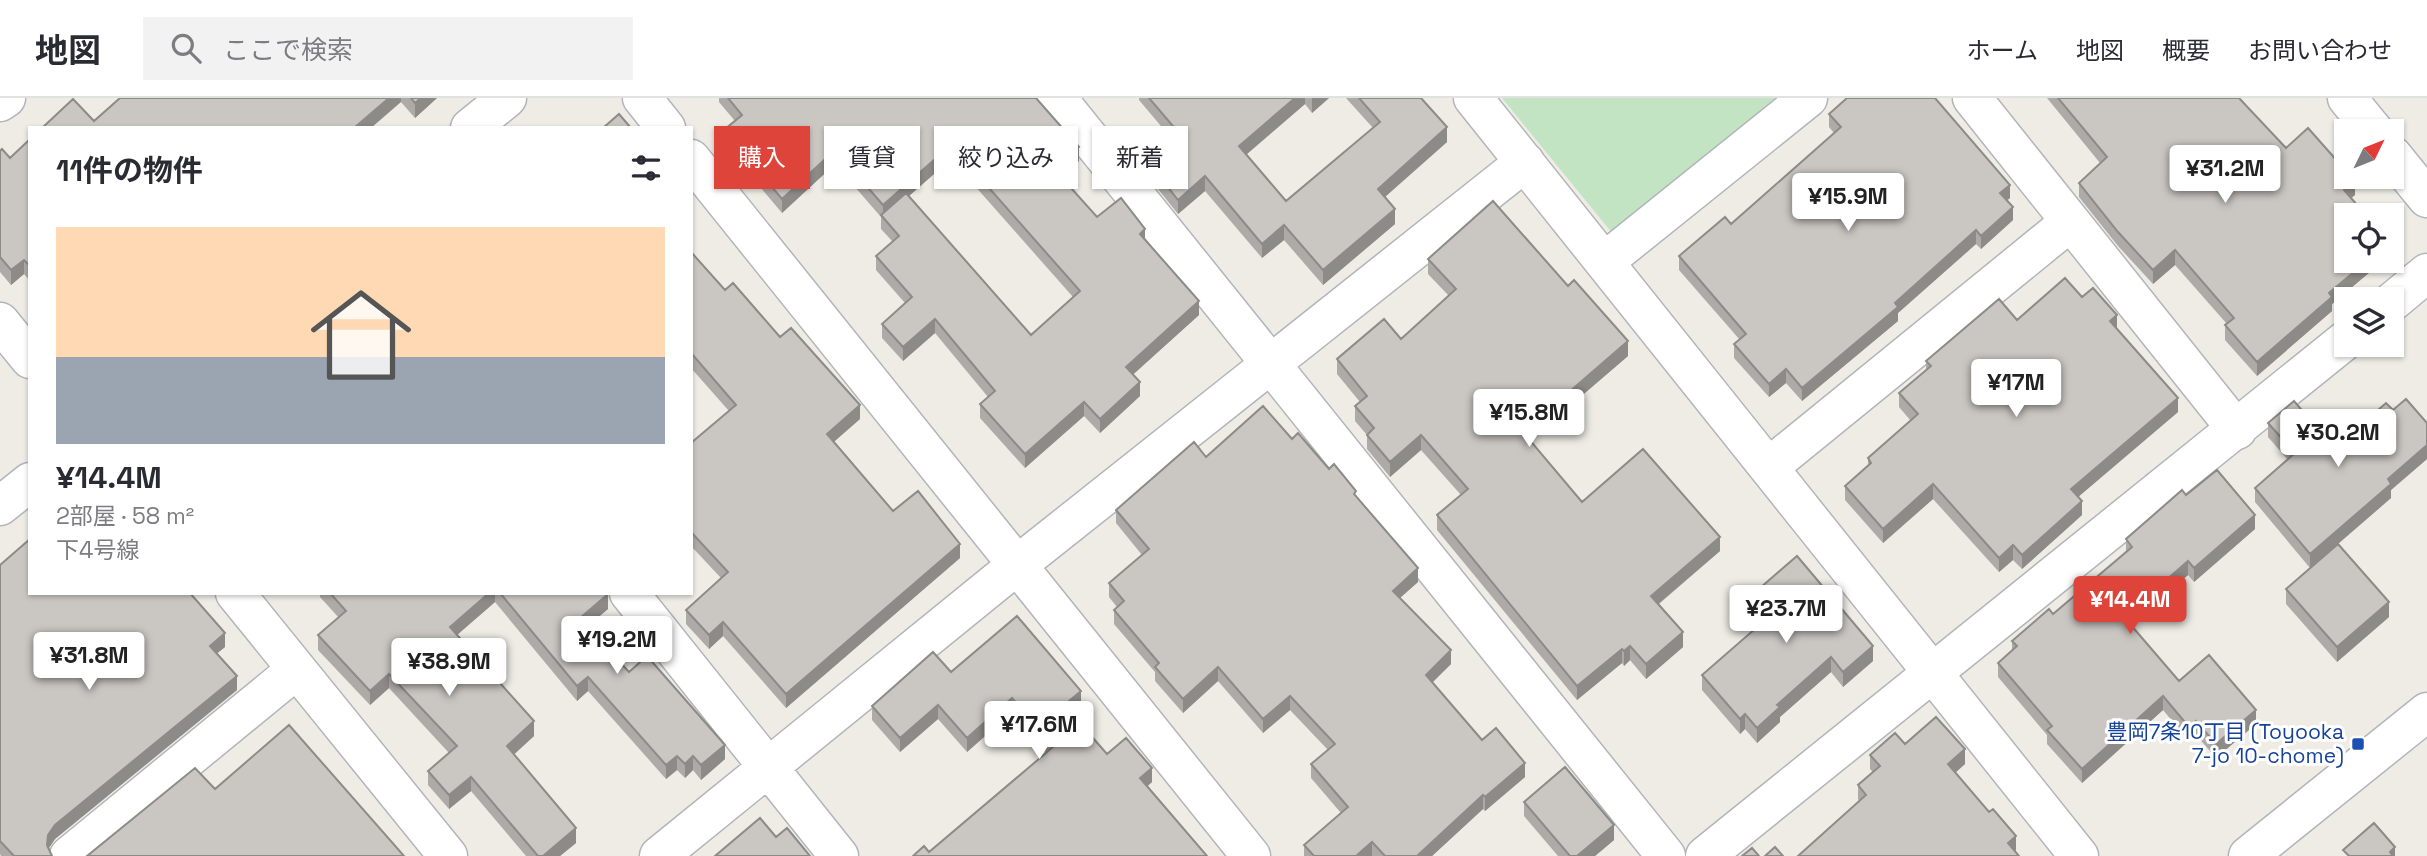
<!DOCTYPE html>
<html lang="ja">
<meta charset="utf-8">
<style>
body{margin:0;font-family:"Space Grotesk","Noto Sans JP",sans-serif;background:#f2f2f3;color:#2b2b33;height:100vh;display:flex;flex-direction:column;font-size:26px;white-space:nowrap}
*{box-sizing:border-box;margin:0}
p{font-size:23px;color:#7c7c81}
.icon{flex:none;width:38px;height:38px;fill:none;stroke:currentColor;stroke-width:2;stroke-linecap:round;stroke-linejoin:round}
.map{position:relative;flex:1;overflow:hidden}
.sheet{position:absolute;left:28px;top:28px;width:665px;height:469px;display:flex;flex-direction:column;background:#fff;border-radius:0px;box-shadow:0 2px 5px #0004}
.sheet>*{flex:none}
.top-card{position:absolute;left:714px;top:28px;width:665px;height:63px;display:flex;gap:14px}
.needle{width:46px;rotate:47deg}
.fabs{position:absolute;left:2334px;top:21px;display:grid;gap:14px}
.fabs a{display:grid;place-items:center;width:70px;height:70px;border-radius:0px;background:#fff;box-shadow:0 2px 5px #0004;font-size:35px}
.price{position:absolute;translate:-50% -60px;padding:0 16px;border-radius:7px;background:#fff;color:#222;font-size:23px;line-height:46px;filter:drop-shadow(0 2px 4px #0008)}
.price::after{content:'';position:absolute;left:50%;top:42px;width:21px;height:16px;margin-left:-10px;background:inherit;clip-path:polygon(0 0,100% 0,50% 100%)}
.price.active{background:#de443a;color:#fff}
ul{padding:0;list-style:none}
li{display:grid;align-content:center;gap:14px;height:371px;padding:0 28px}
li+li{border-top:2px solid #e1e1e2}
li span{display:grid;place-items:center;height:217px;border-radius:0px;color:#555}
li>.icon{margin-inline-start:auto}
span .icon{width:126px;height:126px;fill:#fffc;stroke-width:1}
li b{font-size:30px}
h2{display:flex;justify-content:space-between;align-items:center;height:84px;padding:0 28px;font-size:30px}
.pill{padding:0 24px;border-radius:0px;background:#fff;box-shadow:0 2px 5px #0004;font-size:24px;line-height:63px}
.pill.active{background:#de443a;color:#fff}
header{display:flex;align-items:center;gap:42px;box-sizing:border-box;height:98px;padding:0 35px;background:#fff;border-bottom:2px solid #e1e1e2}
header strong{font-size:33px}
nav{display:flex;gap:38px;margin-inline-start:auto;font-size:24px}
.search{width:490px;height:63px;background:#f2f2f3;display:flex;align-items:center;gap:18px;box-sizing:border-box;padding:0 24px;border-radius:0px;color:#7c7c81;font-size:26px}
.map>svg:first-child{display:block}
.green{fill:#c3e4c3}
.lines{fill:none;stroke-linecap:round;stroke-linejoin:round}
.minor-casing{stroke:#b2b5b9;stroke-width:41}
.minor{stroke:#fff;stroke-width:38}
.wall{fill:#aeaaa7;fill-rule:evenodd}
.shaded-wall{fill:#8d8b88}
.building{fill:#cac6c2;stroke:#8d8b88;stroke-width:2}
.transit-dot{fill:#1a4fb4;stroke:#fff;stroke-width:2.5}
.labels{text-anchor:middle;stroke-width:6;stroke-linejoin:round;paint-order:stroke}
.transit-label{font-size:21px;fill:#164399;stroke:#fff;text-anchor:end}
</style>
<header>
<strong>地図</strong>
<div class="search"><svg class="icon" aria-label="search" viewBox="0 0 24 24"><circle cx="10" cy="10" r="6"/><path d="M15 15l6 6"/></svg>ここで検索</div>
<nav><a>ホーム</a><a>地図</a><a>概要</a><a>お問い合わせ</a></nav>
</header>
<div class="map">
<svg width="2427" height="758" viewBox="0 0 2427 758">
<rect width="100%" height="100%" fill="#eeece5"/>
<path class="green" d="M1502,0H1788L1617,141Z"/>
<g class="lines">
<g class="minor-casing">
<path id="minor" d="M642,0L666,30
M1057,0L1666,758
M1473,0L2079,758
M1972,0L2237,332
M2347,0L2374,33
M0,4L6,0
M470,30L507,0
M2392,57L2427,100
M691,61L1251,758
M1604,164L1808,0
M2392,204L2427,175
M0,224L30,261
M1769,369L2070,124
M0,408L30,384
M235,495L448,758
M629,495L839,758
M69,758L296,572
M659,758L1016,468L1525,64
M1705,758L2347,241
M2248,758L2427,614"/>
</g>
<use href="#minor" class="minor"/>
</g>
<path class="wall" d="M120,0H437L415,20L401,4L94,23Z
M719,0H1037V3L1079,63L1061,79L1097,119L1145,143L1199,217L1133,276L1140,298L1100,335L1084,318L1025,370L980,320V306L988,299L935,235L903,263L882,240V226L905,205L876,172V158L893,144L881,131V119L835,66L782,115L724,46V32L735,23L719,4ZM951,61L1073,199L1031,237L909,98Z
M1139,0H1329L1312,15L1305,6L1246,56L1286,103L1373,30L1346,0H1421L1447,44L1385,99L1395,126L1323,187L1284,142L1262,160L1205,93L1178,116L1154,86V81L1148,74V60L1171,40L1139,2Z
M2047,0H2239L2286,50L2355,97L2351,100L2347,163H2383L2332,206V213L2257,278L2225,242V227L2227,226L2175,167L2153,186L2118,148L2079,99V85L2100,65Z
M1829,16L2010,100L2007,102L2013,122L1981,151L1976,146L1898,215V223L1802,303L1786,285L1769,299L1734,260V246L1740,242L1679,172V158L1731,126L1834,35L1829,29Z
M30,41V183L24,176L11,187L0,174V53L10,60Z
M691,154L725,192L780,239L860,321L833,344L893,413L960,460L786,610L723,538L709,551L686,526V512L721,480L691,448V345L729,313L691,270Z
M1428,161L1628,258L1530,342L1582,404L1720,453L1659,506L1683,549L1646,581L1630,562L1624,568L1622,565L1577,602L1437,432V417L1461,397L1421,352L1390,379L1367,351V337L1355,323V308L1360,304L1337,276V261L1401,241L1449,198L1428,176Z
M2082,199L2117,231L2178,314L2078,399L2082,417L2022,471L2013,462L1999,474L1933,401L1883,445L1845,402V388L1868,368V360L1911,323L1899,309V295L1926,272V263Z
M2393,312L2427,325V361L2391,392V400L2338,446L2389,519L2337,564L2286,506V491L2310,470L2255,404V390L2288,362L2268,339V325L2334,350Z
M1292,341L1329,371L1356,399L1418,484L1400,500L1451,566L1432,584L1482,642L1525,679L1485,713L1483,711L1432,758H1304V747L1341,715L1311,680V666L1328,652L1290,612L1263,635L1218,583L1183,615L1155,583V574L1114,526V512L1117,509L1109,499V485L1142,457L1116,425V412L1206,359Z
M2186,397L2255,431L2194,484L2188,477L2131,527L2179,583L2256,626L2216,660L2196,637L2189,643L2163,612L2082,685L2047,646V637L1998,579V565L2012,553V543L2053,516L2126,454V441Z
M0,467L225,549L217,555L237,592L55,741L49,750L52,758H1L0,756Z
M320,495H607L608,511L588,528L629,574L725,661L701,682L693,672L685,680L677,672L666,681L588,593L577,603L495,504L457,537L534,638L514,656L576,745L560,758H526L471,693L449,711L428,687V673L449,655L389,590L370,607L318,552V537L339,520L320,499Z
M1753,496L1873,563L1843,589L1831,574L1780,619V624L1757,645L1745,631L1740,636L1702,592V577L1764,524L1753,511Z
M951,574L1081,607L1071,615L1107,656L1152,684L1147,688L929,754L1046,655L1012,614L967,654L938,621L900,654L872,622V608Z
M1905,646L1965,666L1955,675L2016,752L2015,753L1859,703L1858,701V687L1873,674L1870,671V657Z
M1524,704L1614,742L1595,758H1558L1524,718Z"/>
<path class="shaded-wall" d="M389,0H401V4L371,30H354Z
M421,0H437L415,20V5Z
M1295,0H1305V6L1239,63V48Z
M1312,0H1329L1312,15Z
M1447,29V44L1378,105V91Z
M951,47V61L884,120L883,118V107Z
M1079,49V63L1054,85V71Z
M835,52V66L782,115V101Z
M1205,78V93L1178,116V102Z
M2355,83V97L2344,106V92Z
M2010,87V100L2000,108V95Z
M2013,109V122L1981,151V138Z
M1395,111V126L1323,187V172Z
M1284,127V142L1262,160V146Z
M1145,131V145L1140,136Z
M1976,132V146L1898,215V223L1802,303V290Z
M2175,152V167L2153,186V172Z
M24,162V176L11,187V172Z
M2367,163H2383L2332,206V213L2257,278V264L2329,195Z
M1199,203V217L1126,283V269Z
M2117,217V231L2110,223Z
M935,221V235L903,263V249Z
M1628,243V258L1523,348V334Z
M1786,271V285L1769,299V286Z
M1140,284V298L1100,335V321Z
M2178,300V314L2071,405V391Z
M1084,304V318L1025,370V356Z
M860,307V321L827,350V336Z
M1421,337V352L1390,379V364Z
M2427,347V361L2391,392V400L2310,470V456L2388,381Z
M1933,386V401L1883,445V431Z
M2082,403V417L2022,471V457Z
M2255,417V431L2194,484V470Z
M1720,439V453L1651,512V498Z
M960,446V460L786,610V596Z
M2013,447V462L1999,474V460Z
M2188,463V477L2124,533V519Z
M1418,470V484L1393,506V493Z
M489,495H495V504L450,543V529Z
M608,496V511L580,534V520Z
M2389,504V519L2337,564V549Z
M723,524V538L709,551V537Z
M1683,534V549L1646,581V566Z
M225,535V549L210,561V548Z
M1630,548V562L1624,568V553Z
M1873,548V563L1843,589V574Z
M1622,551V565L1577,602V588Z
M1451,552V566L1426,591V577Z
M1831,559V574L1780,619V624L1757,645V630L1777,607Z
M1218,569V583L1183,615V601Z
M389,576V590L370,607V593Z
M237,578V592L55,741L48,751L47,747L48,737L55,727Z
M588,579V593L577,603V588Z
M1081,593V607L1064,621V607Z
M1290,598V612L1263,635V621Z
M2163,598V612L2082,685V671Z
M1012,600V614L967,654V640Z
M938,607V621L900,654V640Z
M2256,612V626L2216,660V646Z
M1745,616V631L1740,636V621Z
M534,623V638L507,663V648Z
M2196,623V637L2189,643V629Z
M725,647V661L701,682V667Z
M1965,651V666L1948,681V666Z
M677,658V672L666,681V667Z
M693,658V672L685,680V666Z
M1525,665V679L1485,713V699Z
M1152,670V684L1140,695V680Z
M471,679V693L449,711V697Z
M1483,697V711L1432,758H1417Z
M1614,727V742L1595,758H1577Z
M576,730V745L560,758H543Z
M2016,738V752L2009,758L2008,745Z
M1372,744V758H1356Z
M2395,749V758H2390V754Z"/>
<path class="building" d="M120,0H389L354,30H42L73,1L94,23Z
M411,0H421L415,5Z
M728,0H1036L1079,49L1054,71L1097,119L1121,100L1145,131L1140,136L1199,203L1126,269L1140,284L1100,321L1084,304L1025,356L980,306L995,293L935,221L903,249L882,226L912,199L876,158L899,138L881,117L906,95L1031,237L1080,193L951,47L883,107L835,52L782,101L724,32L742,17Z
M1149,0H1295L1239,48L1286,103L1380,24L1359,0H1421L1447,29L1378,91L1395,111L1323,172L1284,127L1262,146L1205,78L1178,102L1154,71L1157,69L1148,60L1178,34Z
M1847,0H1935L2010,87L2000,95L2013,109L1981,138L1976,132L1895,205L1898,209L1802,290L1786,271L1769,286L1734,246L1746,236L1679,158L1725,119L1731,126L1841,29L1829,16Z
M2058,0H2239L2286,50L2308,30L2347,74V79H2351L2355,83L2344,92L2366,117H2347V163H2367L2329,195L2332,199L2257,264L2225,227L2234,220L2175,152L2153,172L2118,134L2079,85L2107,59Z
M619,16L631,30H603Z
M30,41V168L24,162L11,172L0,159V53L2,51L10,60Z
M1493,103L1568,188L1574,182L1628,243L1523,334L1582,404L1643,351L1720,439L1651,498L1683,534L1646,566L1630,548L1624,553L1622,551L1577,588L1437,417L1468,391L1421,337L1390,364L1367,337L1374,330L1355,308L1367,298L1337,261L1384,221L1401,241L1456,191L1428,161Z
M691,154L725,192L733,185L780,239L791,230L860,307L827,336L893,413L918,393L960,446L786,596L723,524L709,537L686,512L728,474L691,434V345L736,307L691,255Z
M2065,180L2082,199L2093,190L2117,217L2110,223L2178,300L2071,391L2082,403L2022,457L2013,447L1999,460L1933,386L1883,431L1845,388L1871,365L1868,360L1918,316L1899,295L1931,268L1926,263L1999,201L2017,222Z
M2406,301L2427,325V347L2388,381L2391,386L2310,456L2255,390L2295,355L2268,325L2294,303L2334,350L2386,305L2393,312Z
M1263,308L1292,341L1298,335L1329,371L1334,366L1356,393L1354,396L1418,470L1393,493L1451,552L1426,577L1482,642L1496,630L1525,665L1485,699L1483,697L1417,758H1385L1372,744L1356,758H1314L1304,747L1348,709L1311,666L1335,646L1290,598L1263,621L1218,569L1183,601L1155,569L1159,565L1114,512L1124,503L1109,485L1149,451L1116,412L1194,344L1206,359Z
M2217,372L2255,417L2194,470L2188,463L2124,519L2179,583L2209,557L2256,612L2216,646L2196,623L2189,629L2163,598L2082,671L2047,632L2052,628L1998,565L2017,548L2012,543L2049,511L2053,516L2132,449L2126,441L2182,392L2186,397Z
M30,441V495H190L225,535L210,548L237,578L55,727L48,737L47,747L52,758H14L0,743V467Z
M2338,446L2389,504L2337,549L2286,491Z
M1797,458L1873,548L1843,574L1831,559L1777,607L1780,609L1757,630L1745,616L1740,621L1702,577L1771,517L1753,496Z
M330,495H489L450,529L534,623L507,648L576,730L543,758H538L471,679L449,697L428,673L457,648L389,576L370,593L318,537L346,513Z
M500,495H607L608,496L580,520L629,574L647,558L725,647L701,667L693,658L685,666L677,658L666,667L588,579L577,588Z
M1017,518L1081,593L1064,607L1107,656L1126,640L1152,670L1140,680L1207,758H913L924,748L929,754L1053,649L1012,600L967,640L938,607L900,640L872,608L933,554L951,574Z
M1936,619L1965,651L1948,666L1989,714L1993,711L2016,738L2008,745L2019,758H1798L1866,697L1858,687L1880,668L1870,657L1895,635L1905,646Z
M289,627L404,758H87L195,670L215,691Z
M1565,669L1614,727L1577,758H1570L1524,704Z
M760,720L776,739L787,730L810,758H715Z
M2374,725L2395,749L2390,754L2393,758H2349L2343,752Z
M1775,749L1783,758H1765Z
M1752,750L1759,758H1742Z"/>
<rect class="transit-dot" x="2351" y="639" width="14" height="14" rx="3.5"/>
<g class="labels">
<g class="transit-label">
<text x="2344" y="641">豊岡7条10丁目 (Toyooka<tspan x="2344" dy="24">7-jo 10-chome)</tspan></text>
</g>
</g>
</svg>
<div class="fabs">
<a><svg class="needle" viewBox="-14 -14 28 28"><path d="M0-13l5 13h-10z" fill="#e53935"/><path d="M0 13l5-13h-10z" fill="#7c7c81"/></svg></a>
<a><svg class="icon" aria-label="locate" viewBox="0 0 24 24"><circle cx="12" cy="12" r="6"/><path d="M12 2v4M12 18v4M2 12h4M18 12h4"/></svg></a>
<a><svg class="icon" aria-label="layers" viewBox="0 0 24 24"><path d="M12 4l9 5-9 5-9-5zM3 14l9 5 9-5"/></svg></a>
</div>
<b class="price" style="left:2225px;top:107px">¥31.2M</b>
<b class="price" style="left:1848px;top:135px">¥15.9M</b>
<b class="price" style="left:2016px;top:321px">¥17M</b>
<b class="price" style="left:1529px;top:351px">¥15.8M</b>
<b class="price" style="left:2338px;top:371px">¥30.2M</b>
<b class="price active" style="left:2130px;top:538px">¥14.4M</b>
<b class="price" style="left:1786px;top:547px">¥23.7M</b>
<b class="price" style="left:617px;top:578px">¥19.2M</b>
<b class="price" style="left:89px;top:594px">¥31.8M</b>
<b class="price" style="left:449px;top:600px">¥38.9M</b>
<b class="price" style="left:1039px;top:663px">¥17.6M</b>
<div class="top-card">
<a class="pill active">購入</a>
<a class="pill">賃貸</a>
<a class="pill">絞り込み</a>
<a class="pill">新着</a>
</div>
<section class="sheet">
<h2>11件の物件<svg class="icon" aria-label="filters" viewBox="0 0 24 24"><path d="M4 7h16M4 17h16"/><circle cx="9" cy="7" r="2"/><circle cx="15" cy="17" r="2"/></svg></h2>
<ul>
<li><span style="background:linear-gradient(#ffd9b3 60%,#9aa5b1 0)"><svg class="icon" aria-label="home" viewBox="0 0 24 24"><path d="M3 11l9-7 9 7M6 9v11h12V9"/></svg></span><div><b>¥14.4M</b><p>2部屋 · 58 m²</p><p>下4号線</p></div></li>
</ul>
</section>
</div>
